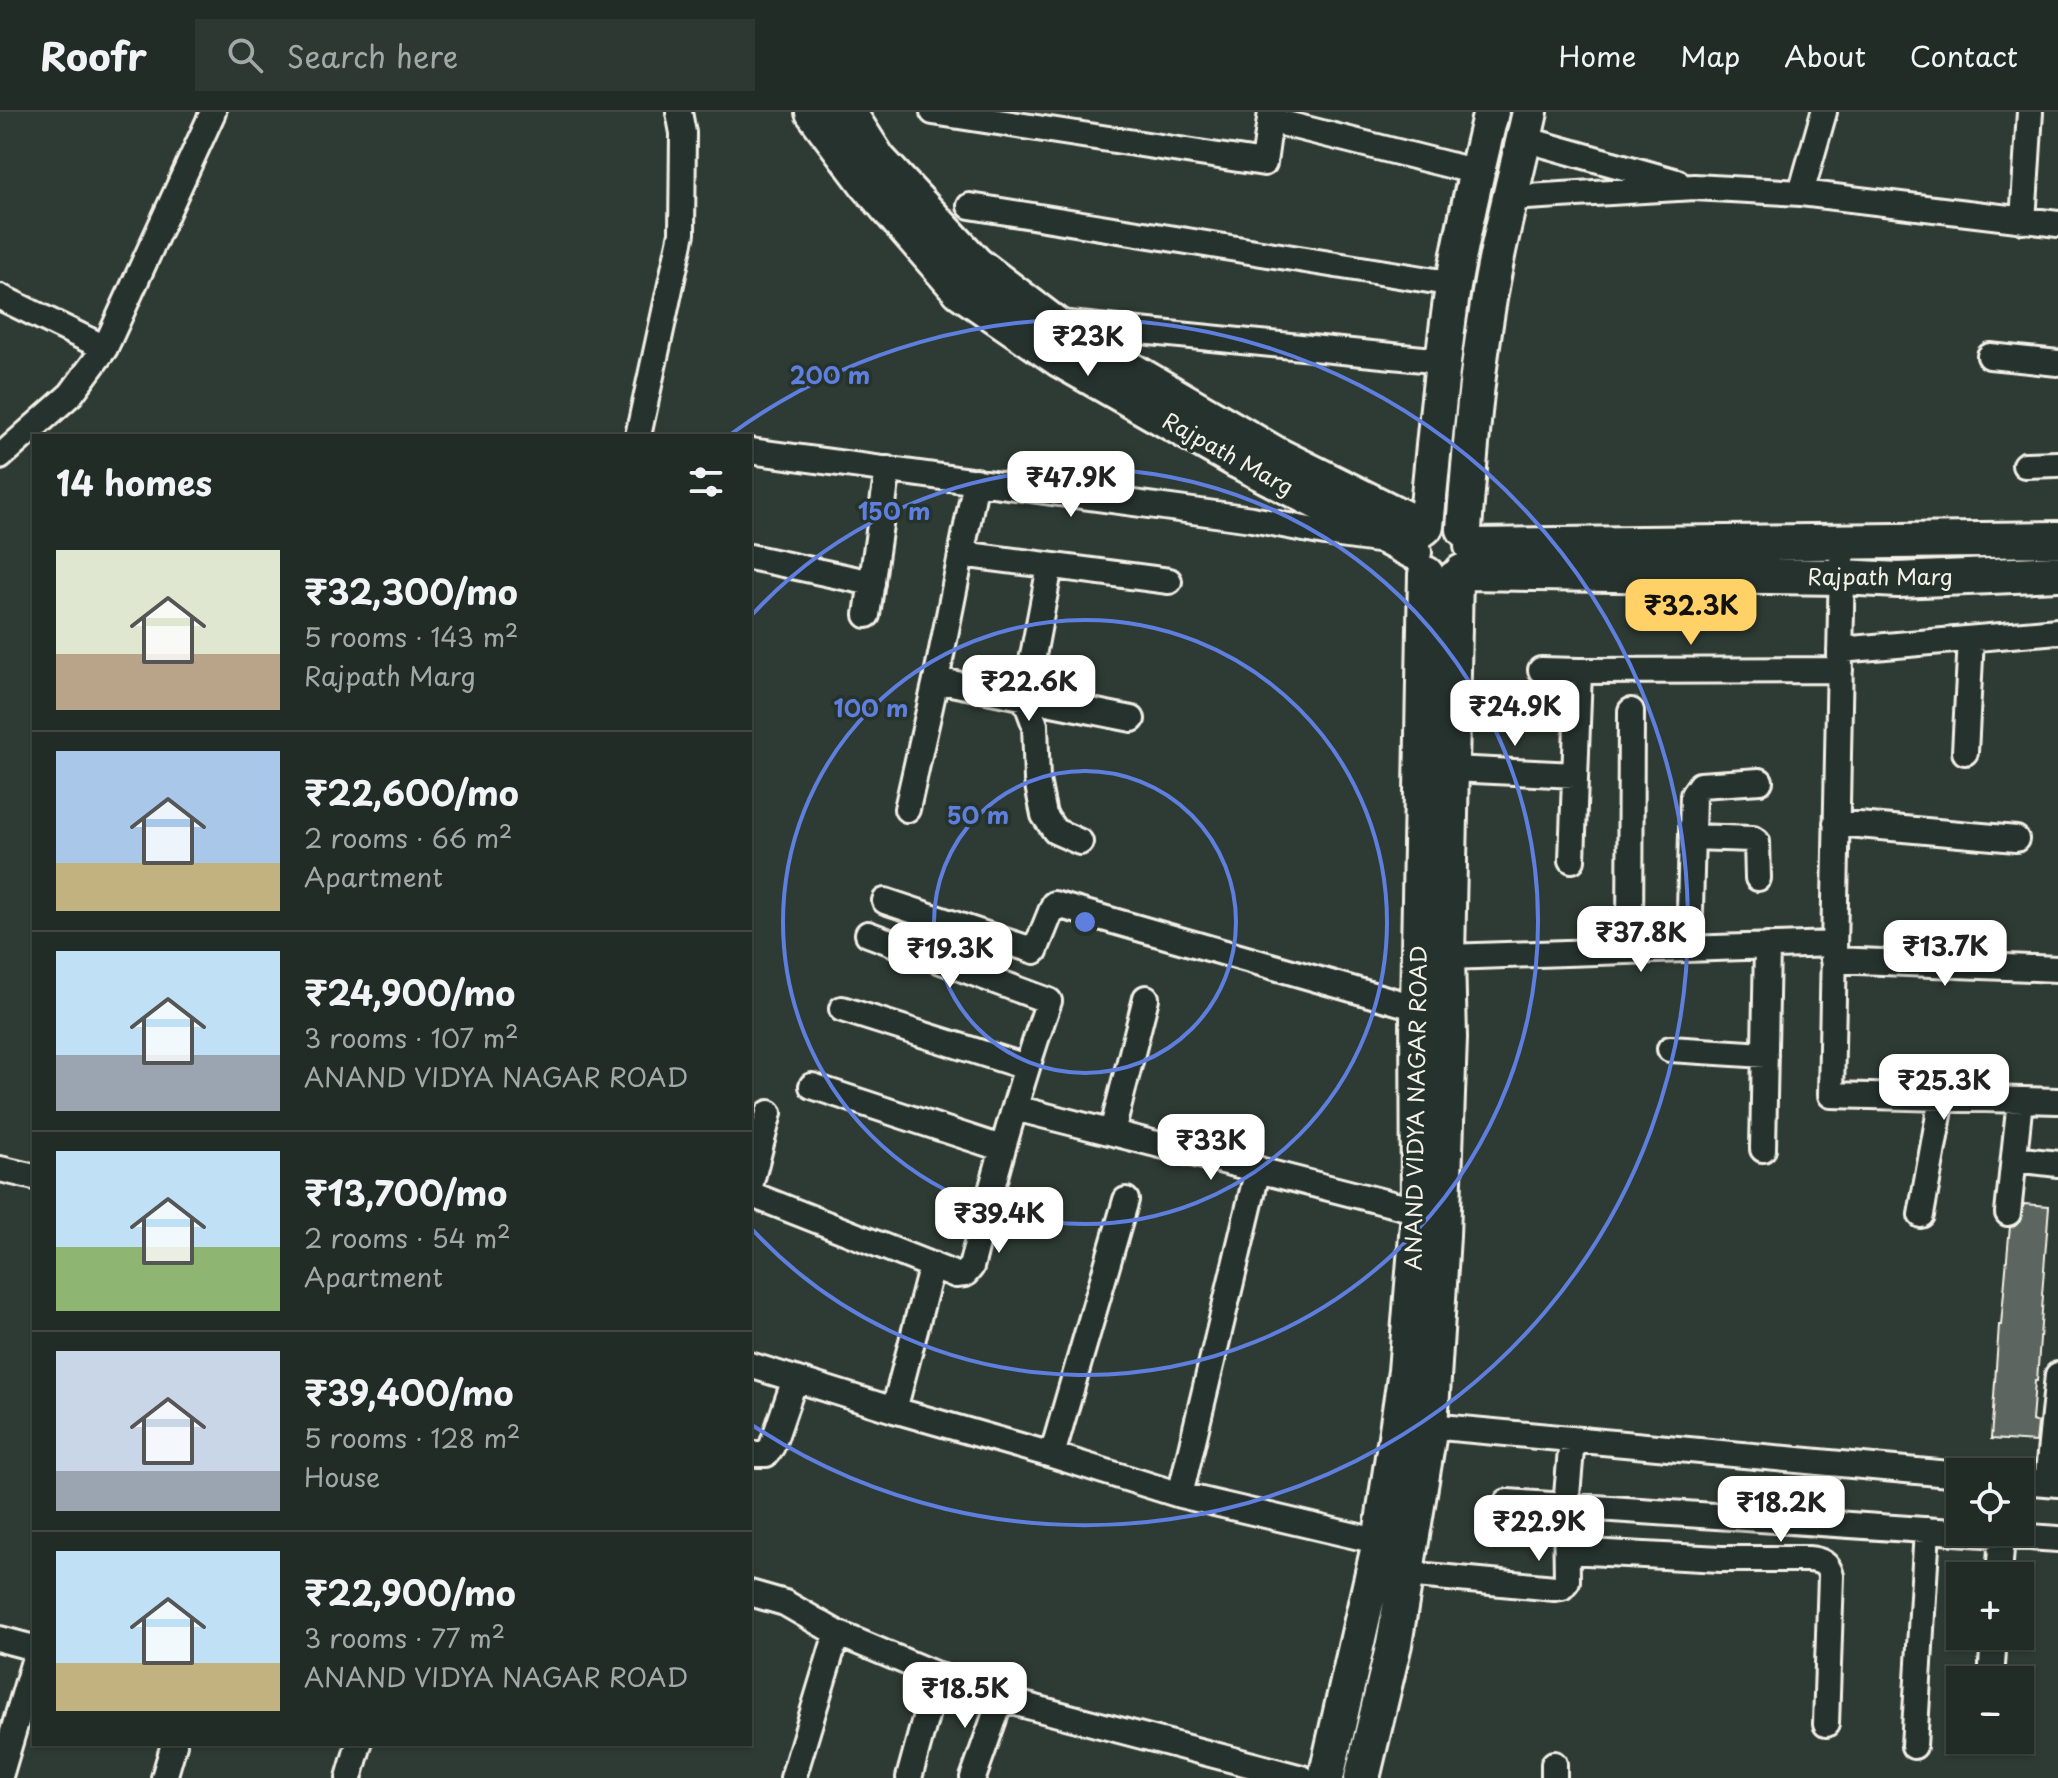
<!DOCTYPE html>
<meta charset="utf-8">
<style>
body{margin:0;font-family:"Playpen Sans",sans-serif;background:#2e3833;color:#f1f3f6;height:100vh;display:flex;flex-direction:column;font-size:30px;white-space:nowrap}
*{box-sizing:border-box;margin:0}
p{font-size:26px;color:#a2a7a7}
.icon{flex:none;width:44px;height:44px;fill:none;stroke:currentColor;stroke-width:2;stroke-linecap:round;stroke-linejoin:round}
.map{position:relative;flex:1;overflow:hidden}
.panel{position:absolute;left:32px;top:322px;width:720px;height:1312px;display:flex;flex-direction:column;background:#222c27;border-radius:0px;box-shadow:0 2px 6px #0004,0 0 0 2px #3f4844}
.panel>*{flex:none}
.fabs{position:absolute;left:1946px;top:1346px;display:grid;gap:16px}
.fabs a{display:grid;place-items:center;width:88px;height:88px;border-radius:0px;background:#222c27;box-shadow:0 2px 6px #0004,0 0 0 2px #3f4844;font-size:40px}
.price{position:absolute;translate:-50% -68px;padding:0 18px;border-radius:16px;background:#fff;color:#222;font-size:26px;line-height:52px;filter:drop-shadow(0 2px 4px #0008)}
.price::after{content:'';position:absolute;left:50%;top:48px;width:24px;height:18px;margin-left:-12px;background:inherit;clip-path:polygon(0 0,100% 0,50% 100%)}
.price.on{background:#ffd166;color:#111}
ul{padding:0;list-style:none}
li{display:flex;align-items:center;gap:24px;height:200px;padding:0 24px}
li+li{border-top:2px solid #3f4844}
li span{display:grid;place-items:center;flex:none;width:224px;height:160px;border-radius:0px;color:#555}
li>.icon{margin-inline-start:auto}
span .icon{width:96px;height:96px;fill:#fffc;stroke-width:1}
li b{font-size:34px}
h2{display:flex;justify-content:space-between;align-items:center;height:96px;padding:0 24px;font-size:34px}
header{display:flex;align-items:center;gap:48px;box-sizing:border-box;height:112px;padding:0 40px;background:#222c27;border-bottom:2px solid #3f4844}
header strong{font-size:38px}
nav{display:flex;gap:44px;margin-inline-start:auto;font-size:28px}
.search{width:560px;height:72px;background:#2e3833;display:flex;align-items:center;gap:20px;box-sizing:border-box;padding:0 28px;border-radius:0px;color:#a2a7a7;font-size:30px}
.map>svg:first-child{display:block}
.building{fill:#5c655e;stroke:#f4f1e8;stroke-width:2}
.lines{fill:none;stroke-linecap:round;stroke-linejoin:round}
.minor-casing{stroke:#f4f1e8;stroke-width:30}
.secondary-casing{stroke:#f4f1e8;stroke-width:40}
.minor{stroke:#26332d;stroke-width:24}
.secondary{stroke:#26332d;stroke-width:34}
.ring{fill:none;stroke:#5e7fdd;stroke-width:4}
.labels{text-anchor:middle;stroke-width:7;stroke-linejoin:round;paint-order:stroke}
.street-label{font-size:22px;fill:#f4f1e8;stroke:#26332d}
.centre{fill:#5e7fdd;stroke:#26332d;stroke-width:4}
.ring-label{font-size:24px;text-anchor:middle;font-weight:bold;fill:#5e7fdd;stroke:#26332d;stroke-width:7;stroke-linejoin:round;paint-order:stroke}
</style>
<header>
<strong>Roofr</strong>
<div class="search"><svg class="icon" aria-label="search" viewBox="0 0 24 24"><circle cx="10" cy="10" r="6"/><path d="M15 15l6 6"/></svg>Search here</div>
<nav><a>Home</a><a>Map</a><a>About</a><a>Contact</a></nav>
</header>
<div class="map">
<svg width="2058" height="1666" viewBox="0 0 2058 1666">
<rect width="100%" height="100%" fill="#2e3b34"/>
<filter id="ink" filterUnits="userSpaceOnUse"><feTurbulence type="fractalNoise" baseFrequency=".0125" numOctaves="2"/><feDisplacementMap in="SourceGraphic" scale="16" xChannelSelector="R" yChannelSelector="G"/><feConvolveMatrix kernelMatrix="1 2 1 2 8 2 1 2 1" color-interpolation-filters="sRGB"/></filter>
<g filter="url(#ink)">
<path class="building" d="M2024,1092L2049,1094L2042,1183L2043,1184L2037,1269H2035L2032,1309L2038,1311L2036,1330L1991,1327L1999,1213H2001L2009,1124L2010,1115L2015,1114L2020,1109Z"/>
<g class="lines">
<g class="minor-casing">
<path id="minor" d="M933,0L1264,51L1271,0
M1270,8L1477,60
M1524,27L1677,70
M1801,81L1824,0
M1511,86L1694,75L1801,81L2058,112
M970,94L1454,172
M2023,109L2030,0
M0,185L105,236
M1059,211L1443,249
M1990,244L2058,251
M638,324L682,121L683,21L679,0
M750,339L1252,407L1325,421L1377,428
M0,345L71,282L105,236L213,0
M2025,353L2058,352
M961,442L1169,469
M750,445L872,471
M1842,449L1831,983L2058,989
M1050,454L1025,586L1035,613L1037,668L1044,703L1055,719L1080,730
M867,503L888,357
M1840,538L2058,519
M1541,558L1579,559L1840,558
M936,568L1132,607
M1965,640L1971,527
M1452,657L1575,663
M907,697L936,568L976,369
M1836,711L2016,727
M1692,725L1753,727L1757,730L1758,766
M1572,748L1579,559
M885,789L1035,839L1054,792L1418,896
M1689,837L1693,683L1700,673L1760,669
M1630,839L1631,599
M1447,845L1833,832
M1833,848L2058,857
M842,897L1026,955
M1670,937L1765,943
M812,974L1001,1036
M1015,996L1419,1099
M1112,1020L1146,886
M1763,1037L1767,834
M2014,1047L2058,1052
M0,1057L34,1065
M750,1074L769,1001
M750,1082L956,1163L965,1162L971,1155C994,1065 1018,977 1049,889L868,822
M2008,1101L2020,988
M1921,1103L1942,986
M750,1253L894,1298L1052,1343L1180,1383L1394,1433
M894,1298L932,1153
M1430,1314L1960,1363
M750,1342H766L772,1334L795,1267
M1052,1343L1126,1088
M2020,1369L2058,1372
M2047,1371L2058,1263
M1180,1383L1258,1057
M1507,1390L2058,1427
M1568,1439L1721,1447H1808C1821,1448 1828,1451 1831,1464L1826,1612
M1406,1462L1555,1476L1562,1475L1567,1469L1566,1394L1572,1327
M1999,1464L2002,1423
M750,1481L785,1491L837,1521L937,1563L1001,1587L1302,1666
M0,1527L34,1536
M1991,1568L1994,1524
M1914,1634L1927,1418
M1554,1652V1666
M0,1664L34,1549
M164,1666L174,1632
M349,1666L359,1632
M793,1666L837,1521
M909,1666L937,1563
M973,1666L1001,1587"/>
</g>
<g class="secondary-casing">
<path id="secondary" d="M813,0L867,72L960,179L1059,247L1238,349L1414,440
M848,0L878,47L976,152L1064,219L1277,343L1424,416
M1426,414C1434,334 1441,254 1453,175C1463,116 1477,58 1491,0
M1464,417C1471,327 1478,238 1496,149C1506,99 1519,50 1530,0
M1472,434L2058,427
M1462,460L1842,465L1898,468L2058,461
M1326,1666L1380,1430L1406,1259L1419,1099L1418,896L1426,462
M1362,1666L1394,1532L1430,1314L1442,1124L1449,926L1447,845L1455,466"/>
</g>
<use href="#minor" class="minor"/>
<use href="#secondary" class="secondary"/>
</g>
</g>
<g class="ring">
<circle cx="1085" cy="810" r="151"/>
<circle cx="1085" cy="810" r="302"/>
<path d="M751 504A453 453 0 1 1 751 1116"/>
<path d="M731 322A603 603 0 1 1 752 1313"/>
</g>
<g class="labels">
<g class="street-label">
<text transform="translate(1228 342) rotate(29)" y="8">Rajpath Marg</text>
<text x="1880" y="473">Rajpath Marg</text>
<text transform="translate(1416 996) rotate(-89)" y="8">ANAND VIDYA NAGAR ROAD</text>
</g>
</g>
<circle cx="1085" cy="810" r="12" class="centre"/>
<g class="ring-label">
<text x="830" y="272">200 m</text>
<text x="894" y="408">150 m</text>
<text x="871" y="605">100 m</text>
<text x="978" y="712">50 m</text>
</g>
</svg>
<div class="fabs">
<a><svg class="icon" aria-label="locate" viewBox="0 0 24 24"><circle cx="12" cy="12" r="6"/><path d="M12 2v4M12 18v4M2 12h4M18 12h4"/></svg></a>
<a>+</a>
<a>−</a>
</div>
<b class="price" style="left:1088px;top:266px">₹23K</b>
<b class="price" style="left:1071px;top:407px">₹47.9K</b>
<b class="price on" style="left:1691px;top:535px">₹32.3K</b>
<b class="price" style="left:1029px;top:611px">₹22.6K</b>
<b class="price" style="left:1515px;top:636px">₹24.9K</b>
<b class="price" style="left:1641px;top:862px">₹37.8K</b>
<b class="price" style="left:1945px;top:876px">₹13.7K</b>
<b class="price" style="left:950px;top:878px">₹19.3K</b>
<b class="price" style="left:1944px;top:1010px">₹25.3K</b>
<b class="price" style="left:1211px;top:1070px">₹33K</b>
<b class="price" style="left:999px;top:1143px">₹39.4K</b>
<b class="price" style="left:1781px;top:1432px">₹18.2K</b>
<b class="price" style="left:1539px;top:1451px">₹22.9K</b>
<b class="price" style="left:965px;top:1618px">₹18.5K</b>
<section class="panel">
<h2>14 homes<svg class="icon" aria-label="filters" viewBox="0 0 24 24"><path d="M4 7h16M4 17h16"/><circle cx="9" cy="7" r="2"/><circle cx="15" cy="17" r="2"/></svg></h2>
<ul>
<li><span style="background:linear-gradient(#dfe7d0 65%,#b9a48a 0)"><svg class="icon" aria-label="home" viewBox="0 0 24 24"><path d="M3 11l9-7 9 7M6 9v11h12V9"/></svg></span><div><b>₹32,300/mo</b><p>5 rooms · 143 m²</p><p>Rajpath Marg</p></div></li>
<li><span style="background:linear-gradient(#a9c7e8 70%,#c2b280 0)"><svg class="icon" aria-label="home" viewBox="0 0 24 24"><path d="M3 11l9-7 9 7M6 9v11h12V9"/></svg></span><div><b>₹22,600/mo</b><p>2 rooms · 66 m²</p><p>Apartment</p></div></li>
<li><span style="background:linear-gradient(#bfe0f5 65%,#9aa5b1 0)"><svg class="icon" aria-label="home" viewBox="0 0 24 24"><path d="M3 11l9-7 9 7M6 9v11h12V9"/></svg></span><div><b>₹24,900/mo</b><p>3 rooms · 107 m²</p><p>ANAND VIDYA NAGAR ROAD</p></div></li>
<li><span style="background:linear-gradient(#bfe0f5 60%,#8fb573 0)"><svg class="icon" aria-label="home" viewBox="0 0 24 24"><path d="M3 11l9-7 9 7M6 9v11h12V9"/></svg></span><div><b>₹13,700/mo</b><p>2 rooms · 54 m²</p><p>Apartment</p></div></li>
<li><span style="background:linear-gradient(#c9d6e8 75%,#9aa5b1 0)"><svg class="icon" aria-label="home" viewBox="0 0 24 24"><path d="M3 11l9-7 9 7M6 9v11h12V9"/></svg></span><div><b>₹39,400/mo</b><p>5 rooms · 128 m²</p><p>House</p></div></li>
<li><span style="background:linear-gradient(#bfe0f5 70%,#c2b280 0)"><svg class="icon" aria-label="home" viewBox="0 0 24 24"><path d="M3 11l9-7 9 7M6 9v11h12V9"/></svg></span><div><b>₹22,900/mo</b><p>3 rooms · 77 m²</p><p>ANAND VIDYA NAGAR ROAD</p></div></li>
</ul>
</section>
</div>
